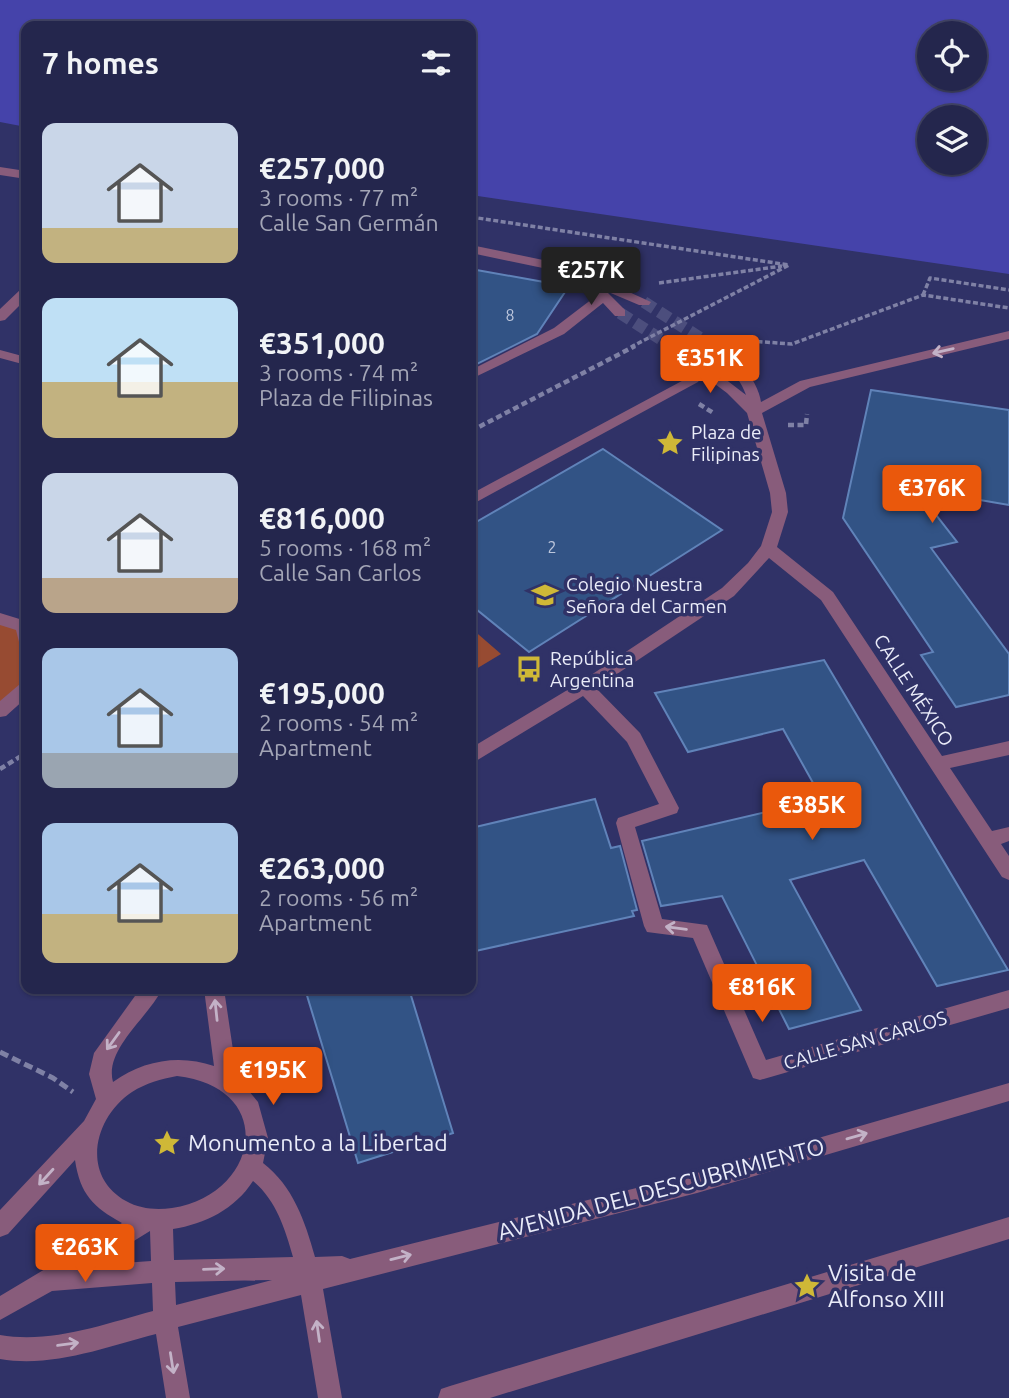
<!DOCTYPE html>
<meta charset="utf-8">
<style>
body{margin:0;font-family:Ubuntu,sans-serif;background:#2c2e54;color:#f1f3f6;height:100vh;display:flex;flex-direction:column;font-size:26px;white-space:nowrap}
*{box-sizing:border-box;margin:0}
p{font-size:23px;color:#a3a5b6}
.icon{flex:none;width:38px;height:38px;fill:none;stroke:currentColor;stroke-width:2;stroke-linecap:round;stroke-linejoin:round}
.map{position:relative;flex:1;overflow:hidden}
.side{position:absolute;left:21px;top:21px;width:455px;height:973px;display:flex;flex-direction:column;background:#24264d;border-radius:14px;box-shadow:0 2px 5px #0004,0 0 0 2px #414365}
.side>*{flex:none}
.fabs{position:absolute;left:917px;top:21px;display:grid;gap:14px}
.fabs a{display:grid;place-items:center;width:70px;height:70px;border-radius:50%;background:#24264d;box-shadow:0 2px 5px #0004,0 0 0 2px #414365;font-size:35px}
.price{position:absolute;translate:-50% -60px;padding:0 16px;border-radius:7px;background:#ea580c;color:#fff;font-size:23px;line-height:46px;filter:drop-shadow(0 2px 4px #0008)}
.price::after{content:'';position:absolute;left:50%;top:42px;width:21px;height:16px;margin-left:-10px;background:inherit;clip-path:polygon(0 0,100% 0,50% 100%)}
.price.current{background:#222;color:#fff}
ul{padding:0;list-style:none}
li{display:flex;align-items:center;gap:21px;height:175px;padding:0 21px}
li span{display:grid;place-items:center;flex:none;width:196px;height:140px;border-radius:14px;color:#555}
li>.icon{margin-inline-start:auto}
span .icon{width:84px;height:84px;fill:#fffc;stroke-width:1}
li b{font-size:30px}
h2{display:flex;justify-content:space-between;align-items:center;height:84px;padding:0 21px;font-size:30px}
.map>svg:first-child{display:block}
.green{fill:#974b32}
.water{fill:#4543aa;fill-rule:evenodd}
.building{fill:#325385;stroke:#6083b9;stroke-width:2}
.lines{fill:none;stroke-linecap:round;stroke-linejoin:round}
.minor-tunnel-far1{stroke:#4c4e7d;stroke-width:12;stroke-dasharray:12 6;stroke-linecap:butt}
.minor-tunnel{stroke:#4c4e7d;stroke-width:16;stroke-dasharray:16 8;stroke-linecap:butt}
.path-far2{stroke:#7f81a5;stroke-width:3.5;stroke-dasharray:5 2.5;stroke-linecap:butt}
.path-far1{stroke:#7f81a5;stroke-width:4.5;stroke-dasharray:6 3.5;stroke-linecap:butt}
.path{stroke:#7f81a5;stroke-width:5;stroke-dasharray:9 4.5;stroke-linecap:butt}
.minor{fill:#885c7b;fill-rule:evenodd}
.oneway{stroke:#c3b2c7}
.labels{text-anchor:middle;stroke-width:7;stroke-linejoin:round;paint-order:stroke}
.number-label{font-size:16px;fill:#bcc6dc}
.poi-label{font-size:19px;fill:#eaecf9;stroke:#303267;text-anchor:start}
.street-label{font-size:19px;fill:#eaecf9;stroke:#303267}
.near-poi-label{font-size:23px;fill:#eaecf9;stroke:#303267;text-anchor:start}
.near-street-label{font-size:23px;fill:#eaecf9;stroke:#303267}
</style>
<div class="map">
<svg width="1009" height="1398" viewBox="0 0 1009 1398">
<rect width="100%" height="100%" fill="#303267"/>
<path class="green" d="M0,619L24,626L26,688L0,714Z
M471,628L501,654L471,672Z"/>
<path class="water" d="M0,0H1009V274L471,195V26H26V127L0,122ZM929,33H975V79H929ZM929,117H975V163H929Z"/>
<path class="building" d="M471,269L544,282L569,286L537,334L471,367Z
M871,390L1009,410V505L916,489L957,542L931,548L1009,654V695L956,707L921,655L933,652L843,518Z
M603,449L722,530L529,652L471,605V525Z
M824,660L1008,970L937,986L864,860L790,880L861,1010L789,1029L722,896L661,906L642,841L822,799L783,729L688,752L655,693Z
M595,799L611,848L620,846L637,910L632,911L634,916L471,952V828Z
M305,989H409L453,1133L358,1163Z"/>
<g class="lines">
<path class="minor-tunnel-far1" d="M644,302L708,343
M620,313L673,347"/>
<path class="minor-tunnel" d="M670,346L685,355"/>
<path class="path-far2" d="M471,217L789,265L631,347
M659,283L782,266
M923,295L930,278L1009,290
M750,341L792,344L923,295L1009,308"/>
<path class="path-far1" d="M699,404L715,414
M788,425H806L807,414
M471,431L635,346
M0,769L26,753"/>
<path class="path" d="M0,1052L53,1078L73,1092"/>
<path class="minor" d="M0,167L26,171V179L0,175Z
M471,245L572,266L651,302L649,305H639L606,291L625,310V316H615L603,303L564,334L471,379V370L554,328L596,296L588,287L591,284L562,272L471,253Z
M26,288V299L5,320L0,321V309L21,289Z
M1009,331V339L810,387L762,413L786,493L788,512L777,547L833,592L942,756L1009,741V755L950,768L992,831L1009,827V841L1001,844L1009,856V880L1002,877L821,600L769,558L734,596L596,688L640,733L679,808L677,813L635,827L662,919L707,925L766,1060L1009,990V1008L760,1080L753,1078L693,938L647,932L644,926L616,823L618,818L659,804L627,742L583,696L471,764V748L579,683L722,588L748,563L761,546L772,512L770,493L747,413L727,393L680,358V352H690L746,395C737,369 718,362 701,343L703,340C726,336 759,381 761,402L800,381Z
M0,350L26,357V365L0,358Z
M693,375L698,376L700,379L698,382L471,505V494Z
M0,613L26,621V648L20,646L16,630L0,625Z
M26,682V698L6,716L0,717V701L20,684Z
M140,989H162C149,1017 104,1049 113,1082C143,1060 180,1054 214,1066L204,989H224L237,1077L258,1102L268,1138L263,1163C293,1186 305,1221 315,1257L342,1256L350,1259L697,1173L1009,1083V1101L697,1193L323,1289L342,1398H318L301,1295L178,1327L190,1398H166L156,1334C106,1347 52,1368 0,1359V1335C51,1344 104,1324 153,1311L152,1283L52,1291L0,1320V1296L122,1223C93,1207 80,1194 75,1160L8,1234L0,1237V1210L84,1121L96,1099L89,1074L94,1053ZM177,1076C279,1088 259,1195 172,1208C156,1210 140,1209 126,1201C81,1176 93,1118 132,1092C146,1083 161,1079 177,1076ZM253,1181C276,1200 285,1229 293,1257L174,1260L173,1229C205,1224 235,1209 253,1181ZM150,1231L151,1261L95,1265ZM272,1280L176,1305L175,1282Z
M1009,1217V1239L490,1398H438L441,1389L450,1386Z"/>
</g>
<defs><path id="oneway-shaft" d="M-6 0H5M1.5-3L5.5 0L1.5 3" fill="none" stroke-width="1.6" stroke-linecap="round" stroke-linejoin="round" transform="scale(1.75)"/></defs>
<g class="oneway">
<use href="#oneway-shaft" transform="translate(943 351) rotate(167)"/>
<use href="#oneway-shaft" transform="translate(676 928) rotate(-173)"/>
<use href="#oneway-shaft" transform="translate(216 1010) rotate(-96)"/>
<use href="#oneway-shaft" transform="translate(113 1041) rotate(126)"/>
<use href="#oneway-shaft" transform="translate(857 1136) rotate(-16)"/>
<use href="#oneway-shaft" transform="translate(46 1177) rotate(132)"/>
<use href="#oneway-shaft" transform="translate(401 1257) rotate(-14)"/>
<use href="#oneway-shaft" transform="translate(214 1269) rotate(-2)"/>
<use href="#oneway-shaft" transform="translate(318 1331) rotate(-98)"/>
<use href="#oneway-shaft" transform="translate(68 1344) rotate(-8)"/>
<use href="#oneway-shaft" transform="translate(172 1363) rotate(81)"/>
</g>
<defs>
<g id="sight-bare" transform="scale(2.1)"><path d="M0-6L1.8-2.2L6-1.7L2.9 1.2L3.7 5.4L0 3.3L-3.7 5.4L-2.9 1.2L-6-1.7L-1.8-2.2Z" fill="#cfb837" stroke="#303267" stroke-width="2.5" paint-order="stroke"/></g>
<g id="school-bare" transform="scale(2.1)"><path d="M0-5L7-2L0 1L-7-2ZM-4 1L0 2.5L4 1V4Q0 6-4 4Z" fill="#cfb837" stroke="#303267" stroke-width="2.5" paint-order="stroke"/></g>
<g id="bus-bare" transform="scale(2.1)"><path d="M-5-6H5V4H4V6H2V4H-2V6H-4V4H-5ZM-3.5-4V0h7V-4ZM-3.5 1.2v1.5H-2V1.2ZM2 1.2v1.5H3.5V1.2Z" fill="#cfb837" stroke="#303267" stroke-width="2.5" paint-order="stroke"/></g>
</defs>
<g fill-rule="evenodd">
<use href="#sight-bare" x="670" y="443"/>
<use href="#school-bare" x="545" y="595"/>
<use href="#bus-bare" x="529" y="669"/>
<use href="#sight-bare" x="167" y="1143"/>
<use href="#sight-bare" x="807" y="1286"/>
</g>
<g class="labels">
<g class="number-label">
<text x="510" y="321">8</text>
<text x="552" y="553">2</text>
</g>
<g class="poi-label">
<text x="691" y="439">Plaza de<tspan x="691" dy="22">Filipinas</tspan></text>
<text x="566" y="591">Colegio Nuestra<tspan x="566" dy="22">Señora del Carmen</tspan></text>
<text x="550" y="665">República<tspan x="550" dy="22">Argentina</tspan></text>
</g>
<g class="street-label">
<text transform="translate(914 690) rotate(57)" y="7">CALLE MÉXICO</text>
<text transform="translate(865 1040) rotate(-16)" y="7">CALLE SAN CARLOS</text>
</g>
<g class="near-poi-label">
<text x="188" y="1151">Monumento a la Libertad</text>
<text x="828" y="1281">Visita de<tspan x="828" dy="26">Alfonso XIII</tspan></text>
</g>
<g class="near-street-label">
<text transform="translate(661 1189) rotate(-15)" y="8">AVENIDA DEL DESCUBRIMIENTO</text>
</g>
</g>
</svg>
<div class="fabs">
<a><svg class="icon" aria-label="locate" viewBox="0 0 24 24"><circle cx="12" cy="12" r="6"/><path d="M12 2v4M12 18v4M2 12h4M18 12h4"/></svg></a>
<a><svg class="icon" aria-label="layers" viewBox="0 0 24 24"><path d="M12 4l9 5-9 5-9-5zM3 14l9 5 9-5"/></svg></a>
</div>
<b class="price current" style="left:591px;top:307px">€257K</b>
<b class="price" style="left:710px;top:395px">€351K</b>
<b class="price" style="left:932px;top:525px">€376K</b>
<b class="price" style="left:812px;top:842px">€385K</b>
<b class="price" style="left:762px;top:1024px">€816K</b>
<b class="price" style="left:273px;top:1107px">€195K</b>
<b class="price" style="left:85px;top:1284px">€263K</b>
<section class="side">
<h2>7 homes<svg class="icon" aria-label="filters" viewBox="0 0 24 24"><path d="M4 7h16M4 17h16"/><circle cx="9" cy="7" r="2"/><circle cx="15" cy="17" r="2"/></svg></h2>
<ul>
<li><span style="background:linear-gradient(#c9d6e8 75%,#c2b280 0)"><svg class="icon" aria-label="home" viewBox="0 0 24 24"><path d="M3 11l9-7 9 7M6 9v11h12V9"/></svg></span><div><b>€257,000</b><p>3 rooms · 77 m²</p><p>Calle San Germán</p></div></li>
<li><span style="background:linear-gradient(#bfe0f5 60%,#c2b280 0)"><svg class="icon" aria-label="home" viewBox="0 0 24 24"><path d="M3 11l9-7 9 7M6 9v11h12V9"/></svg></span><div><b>€351,000</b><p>3 rooms · 74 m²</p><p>Plaza de Filipinas</p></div></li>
<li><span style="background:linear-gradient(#c9d6e8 75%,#b9a48a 0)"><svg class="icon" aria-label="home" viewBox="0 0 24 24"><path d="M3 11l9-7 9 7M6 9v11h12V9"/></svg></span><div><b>€816,000</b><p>5 rooms · 168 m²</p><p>Calle San Carlos</p></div></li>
<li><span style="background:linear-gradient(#a9c7e8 75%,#9aa5b1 0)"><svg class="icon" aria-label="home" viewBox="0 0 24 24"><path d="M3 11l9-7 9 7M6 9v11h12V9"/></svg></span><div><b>€195,000</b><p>2 rooms · 54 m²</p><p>Apartment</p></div></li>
<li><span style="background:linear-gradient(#a9c7e8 65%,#c2b280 0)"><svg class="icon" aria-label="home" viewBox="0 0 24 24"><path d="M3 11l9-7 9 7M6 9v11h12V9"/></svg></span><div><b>€263,000</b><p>2 rooms · 56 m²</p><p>Apartment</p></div></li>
</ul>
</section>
</div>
